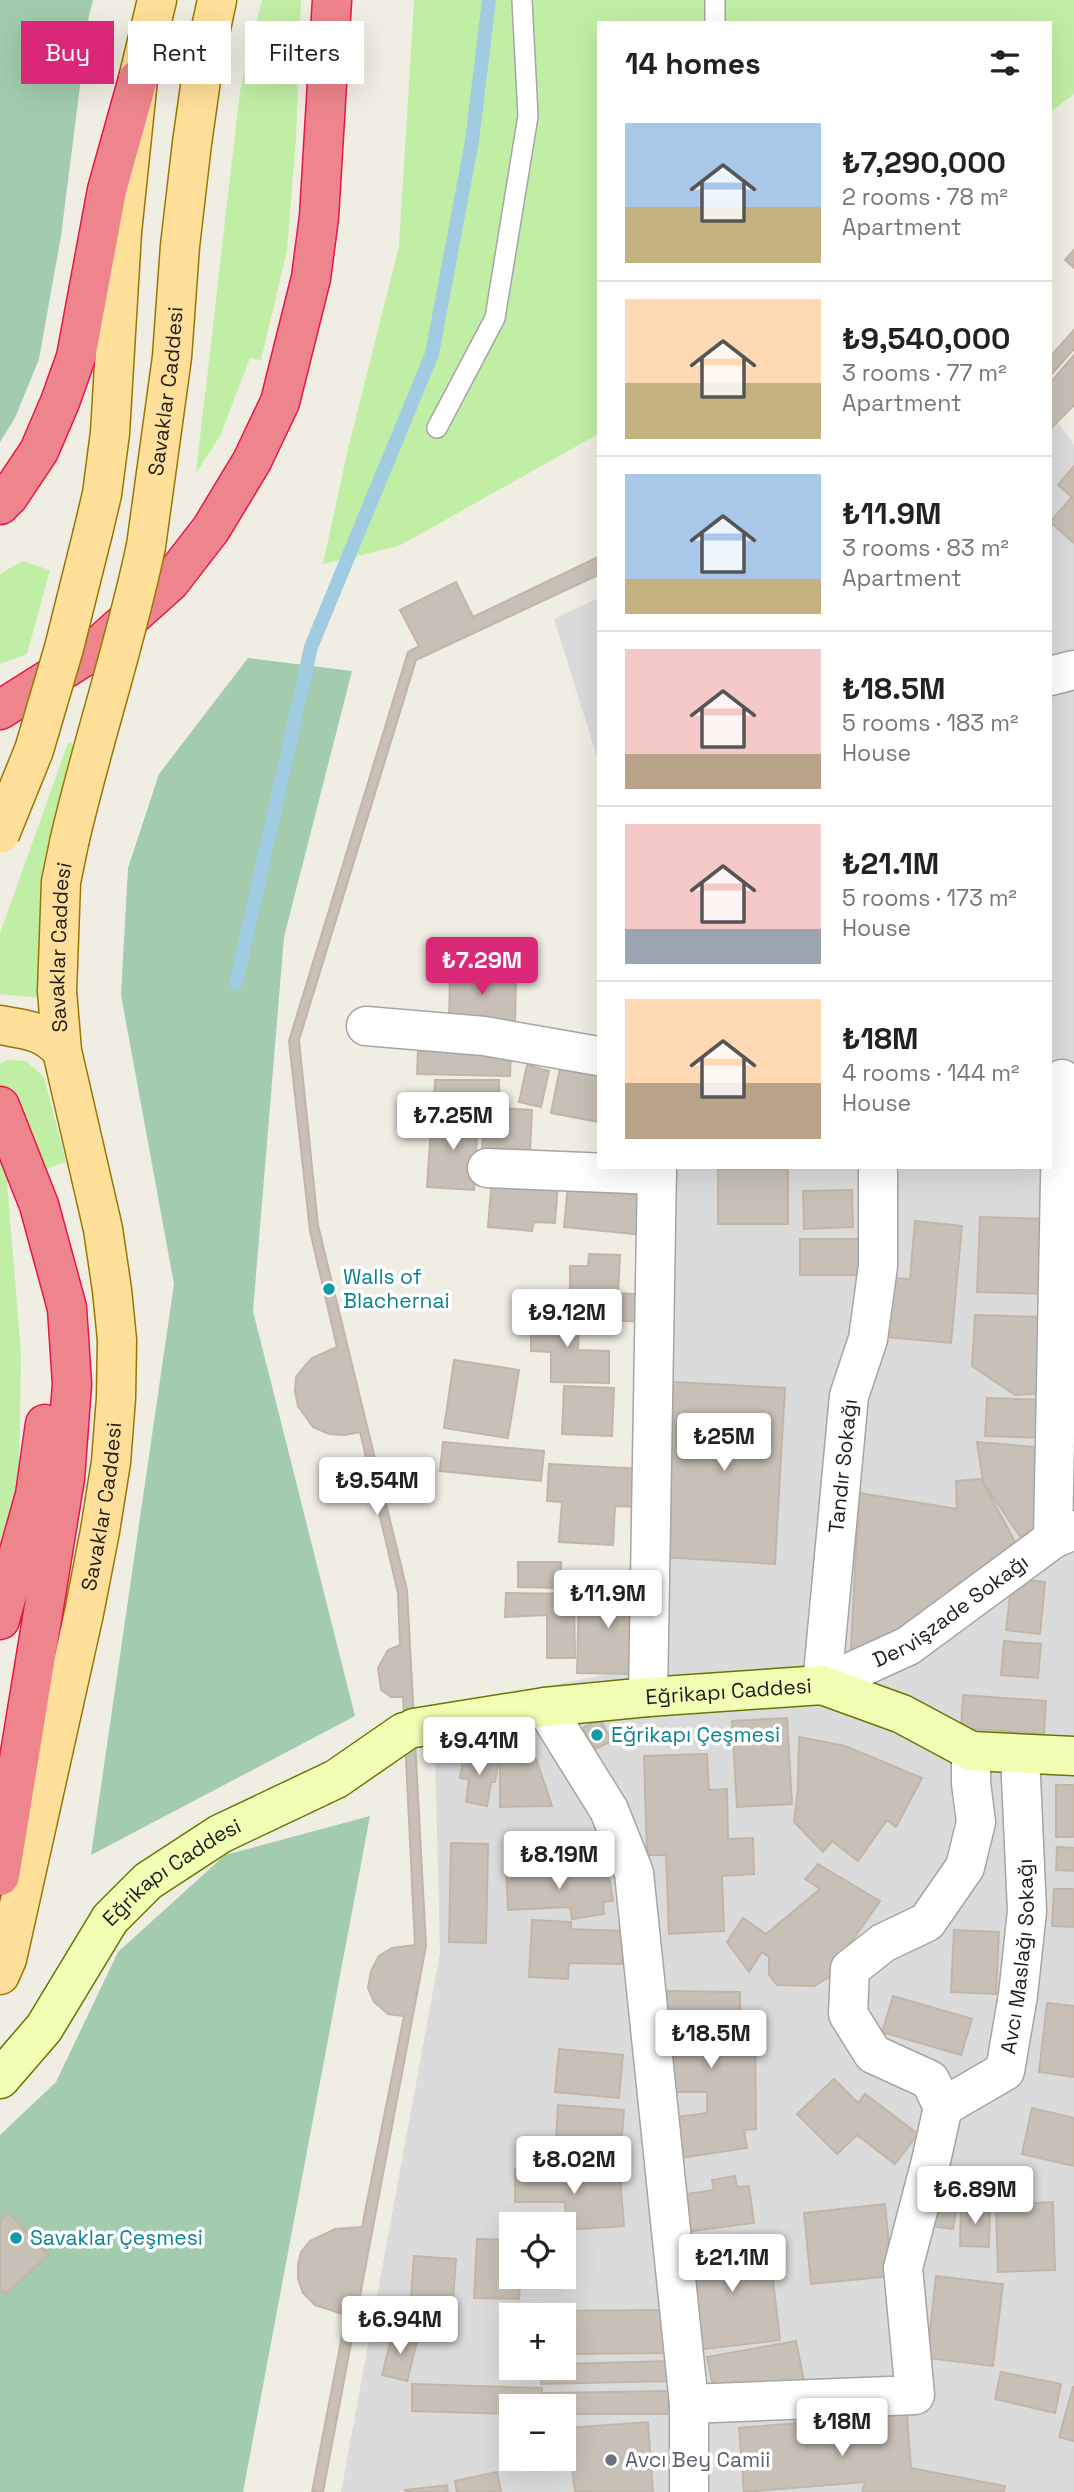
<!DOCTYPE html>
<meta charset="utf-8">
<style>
body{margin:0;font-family:"Space Grotesk",sans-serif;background:#f2f2f2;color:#222;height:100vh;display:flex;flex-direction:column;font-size:26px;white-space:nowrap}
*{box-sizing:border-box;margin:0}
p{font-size:23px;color:#767676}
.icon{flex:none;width:38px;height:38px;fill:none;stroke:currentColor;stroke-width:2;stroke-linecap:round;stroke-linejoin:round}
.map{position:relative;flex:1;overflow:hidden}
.panel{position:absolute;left:597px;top:21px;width:455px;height:1148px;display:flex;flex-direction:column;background:#fff;border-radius:0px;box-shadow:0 7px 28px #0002}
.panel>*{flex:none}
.guide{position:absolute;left:21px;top:21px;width:471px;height:63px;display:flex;gap:14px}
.controls{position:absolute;left:499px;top:2212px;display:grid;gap:14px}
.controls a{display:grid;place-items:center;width:77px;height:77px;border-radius:0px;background:#fff;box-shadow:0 7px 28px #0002;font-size:35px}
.price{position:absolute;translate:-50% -60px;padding:0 16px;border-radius:7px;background:#fff;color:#222;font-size:23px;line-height:46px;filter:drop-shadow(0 2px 4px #0008)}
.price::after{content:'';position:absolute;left:50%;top:42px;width:21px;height:16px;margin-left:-10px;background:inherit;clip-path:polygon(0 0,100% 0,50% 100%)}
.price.active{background:#db2777;color:#fff}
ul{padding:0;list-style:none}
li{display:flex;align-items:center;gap:21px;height:175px;padding:0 28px}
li+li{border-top:2px solid #e0e0e0}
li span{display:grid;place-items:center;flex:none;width:196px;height:140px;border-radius:0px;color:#555}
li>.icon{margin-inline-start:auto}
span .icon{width:84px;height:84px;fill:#fffc;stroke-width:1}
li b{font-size:30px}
h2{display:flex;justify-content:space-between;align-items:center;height:84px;padding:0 28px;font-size:30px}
.tag{padding:0 24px;border-radius:0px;background:#fff;box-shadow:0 7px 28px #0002;font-size:24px;line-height:63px}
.tag.active{background:#db2777;color:#fff}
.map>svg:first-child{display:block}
.residential{fill:#dcdbdb;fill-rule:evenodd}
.grass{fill:#c1eea5}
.cemetery{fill:#a3cbad}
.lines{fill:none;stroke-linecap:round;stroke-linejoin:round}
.stream{stroke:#a0cbe1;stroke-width:14}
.building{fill:#c8c0b6;stroke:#c3b5a5;stroke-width:2}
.lane-casing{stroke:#a5a5a5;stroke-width:22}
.street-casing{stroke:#a5a5a5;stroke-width:41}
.secondary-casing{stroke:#5f7a00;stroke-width:41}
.primary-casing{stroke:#987700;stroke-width:41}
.highway-casing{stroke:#e81646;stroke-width:41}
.lane{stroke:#fff;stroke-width:19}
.street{stroke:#fff;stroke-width:38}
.secondary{stroke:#f2feb3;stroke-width:38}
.primary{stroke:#ffdf99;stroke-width:38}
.highway{stroke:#ee858c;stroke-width:38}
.primary-bridge-casing{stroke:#987700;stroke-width:41;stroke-linecap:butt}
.primary-bridge{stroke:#ffdf99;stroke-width:38}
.culture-dot{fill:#0f9aa8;stroke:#fff;stroke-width:2.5}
.worship-dot{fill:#6b7280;stroke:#fff;stroke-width:2.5}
.labels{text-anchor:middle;stroke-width:7;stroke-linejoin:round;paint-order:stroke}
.street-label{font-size:21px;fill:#1e1e1e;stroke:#fff}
.culture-label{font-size:21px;fill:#0d838f;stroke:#fff;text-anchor:start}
.worship-label{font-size:21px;fill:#5b616d;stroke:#fff;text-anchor:start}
</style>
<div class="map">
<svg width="1074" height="2492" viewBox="0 0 1074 2492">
<rect width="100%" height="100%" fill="#f0ede3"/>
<path class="residential" d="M1053,416L1074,445V2492H341L440,1953L434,1709L633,1669L638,1167H1050V417ZM511,2224H564V2277H511ZM511,2315H564V2368H511ZM511,2406H564V2459H511Z
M598,598V760L554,619Z"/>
<path class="grass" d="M262,0H301L296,138L287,251L261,360L250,358L220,436L196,473L240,91Z
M414,0H1074V94L1050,112V23H598V434L399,546L323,564L348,449L399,246Z
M22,561L50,570L27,654L0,664V574Z
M68,743L78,744L42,998L0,994V933Z
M7,1060L26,1061L44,1077L66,1162L7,1182L21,1353L19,1476L0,1553V1064Z"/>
<path class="cemetery" d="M0,0H93L89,15L61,236L39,359L15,418L0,442Z
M248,658L352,671L284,937L253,1311L355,1716L91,1855L174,1284L121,995L128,868L159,774Z
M370,1816L243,2492H0V2135L56,2082L118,1952L225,1855Z"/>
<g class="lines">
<path class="stream" d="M236,983L311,647L432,354L472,141L489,0"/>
</g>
<path class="building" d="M1074,250V268L1065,260Z
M1074,330V349L1050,376V357Z
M1074,355V405L1050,429V383Z
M1074,466V543L1050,522L1072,497L1058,485Z
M598,557V575L416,660L299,1040L318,1225L407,1590L426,1946L323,2492H312L346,2315L315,2305L303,2293L298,2279V2265L301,2252L310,2241L335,2229L362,2227L404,2016L388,2014L374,2002L368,1988L371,1971L379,1956L392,1948L415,1945L403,1697H391L381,1690L378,1668L388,1650L400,1645L398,1593L360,1432L345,1435L329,1434L313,1427L298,1406L295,1391L296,1377L305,1366L312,1358L337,1347L310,1231L289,1041L408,652L419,646L400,610L456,582L473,617Z
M450,970L516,972L515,1024L449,1023Z
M418,1050L511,1052L510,1076L417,1074Z
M598,1057V1122L551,1113L560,1068Z
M527,1065L549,1071L541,1107L519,1102Z
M435,1080H499V1102L434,1101Z
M403,1107L427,1108V1126H402Z
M485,1107L532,1110L530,1153L482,1150Z
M432,1114L478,1117L474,1190L427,1187Z
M718,1169H788V1224H718Z
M492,1178L558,1183L555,1223L534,1222L532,1231L488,1227Z
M568,1184L647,1192L643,1235L564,1227Z
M852,1190L853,1227L804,1229L803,1191Z
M980,1217L1053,1219L1050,1294L977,1292Z
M915,1221L962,1226L951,1343L887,1337L893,1278L910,1279Z
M800,1239H863V1275H800Z
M589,1254L620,1255L618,1293L646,1295L645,1322L610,1320L611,1303L570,1299V1266H588Z
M531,1312L579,1313L578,1350L609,1351V1383L551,1382V1352L531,1351Z
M975,1315L1047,1317L1046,1393L1015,1395L972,1366Z
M454,1360L519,1370L508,1438L444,1428Z
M673,1382L785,1388L775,1564L663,1557Z
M564,1386L614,1388L612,1436L562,1434Z
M987,1398L1045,1400L1044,1438L985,1436Z
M443,1442L544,1451L541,1481L440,1471Z
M977,1442L1045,1448L1043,1521L1021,1538L983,1482Z
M549,1464L644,1469L641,1507L615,1506L613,1545L559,1542L562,1502L547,1501Z
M981,1479L1019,1549L850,1664L859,1493L957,1509L956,1481Z
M518,1562H561L560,1588L518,1587Z
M1012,1579L1045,1582L1040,1634L1006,1630Z
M579,1587H638L637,1674L577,1673Z
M506,1593L574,1594L575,1658H547V1615L505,1617Z
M1004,1641L1041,1644L1038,1678L1001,1675Z
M963,1695L1046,1701L1044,1734L961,1728Z
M787,1718L792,1804L737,1807L732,1721Z
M600,1719L612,1741L593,1750L583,1728Z
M799,1737L845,1746L922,1778L896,1827L887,1820L858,1861L832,1841L823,1852L794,1822L798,1788Z
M464,1754L499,1758L495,1782H491L487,1806L466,1802L469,1779L460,1778Z
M707,1754L709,1790L727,1789L728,1839L753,1838L754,1874L722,1876L724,1931L669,1934L666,1855H647L644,1756Z
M500,1759H536L552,1806L500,1807Z
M1056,1785H1074V1837H1056Z
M451,1843L488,1844L486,1943L449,1942Z
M1057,1847L1074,1848V1871L1056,1870Z
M818,1864L880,1901L848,1947L858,1961L814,1986L777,1985L769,1975V1957L762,1952L749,1972L727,1942L743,1918L766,1934L820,1889L805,1879Z
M551,1868V1877L608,1869L613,1901L603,1902L604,1914L572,1919L570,1907L508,1910L506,1870Z
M1054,1889H1074V1927L1052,1926Z
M532,1920L571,1922V1929L624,1931L622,1964L569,1963L568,1979L529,1977Z
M954,1930L999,1932L996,1994L951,1992Z
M667,1991L740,1992V2028H755L756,2129L744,2130L747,2148L680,2158L674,2117L707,2113V2092H666Z
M893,1996L972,2019L961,2055L882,2032Z
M1047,2003L1074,2006V2077L1039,2072Z
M559,2049L623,2055L619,2098L555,2092Z
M834,2079L858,2103L865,2094L918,2134L895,2164L857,2135L837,2154L797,2114Z
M558,2105L624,2110L620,2160L555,2156Z
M1032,2108L1074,2118V2166L1022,2154Z
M572,2168V2180L620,2177L624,2226L567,2230L565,2202H515V2169Z
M735,2176L737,2187L749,2186L754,2223L685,2232L679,2195L714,2190L712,2180Z
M933,2196L958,2200L953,2229L928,2226Z
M1053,2202L1055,2270L998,2272L996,2205Z
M885,2204L892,2276L811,2284L804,2213Z
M961,2205L990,2206L989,2247L960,2246Z
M8,2212L48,2255L6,2294L0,2289V2220Z
M768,2238L780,2340L696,2350L684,2247Z
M477,2239L511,2240V2277H520L519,2299L474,2298Z
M414,2256L456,2259L451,2327L409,2324Z
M936,2276L1003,2284L993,2366L927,2358Z
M669,2310V2353L564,2354V2315H537V2311Z
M393,2332L418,2338L407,2381L382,2375Z
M796,2341L804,2381L715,2397L707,2357Z
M670,2361V2381L541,2384L540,2368H564V2364Z
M1001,2372L1061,2384L1055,2413L995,2399Z
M412,2384L542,2388V2393L670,2391L667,2414H564V2406H511V2414L412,2411Z
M1073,2387H1074V2441L1059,2437Z
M907,2414L911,2468L1005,2486L1004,2492H862L865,2482L744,2492L739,2428Z
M648,2422L653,2492H575L567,2428Z
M497,2472L501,2492H457L455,2481Z
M447,2485L448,2492H406L405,2490Z"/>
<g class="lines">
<g class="lane-casing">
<path id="lane" d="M715,0V23
M437,428L495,318L528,116L522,0"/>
</g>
<g class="street-casing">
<g id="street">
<path d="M1050,676L1074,670"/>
<path d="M366,1026L484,1036L598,1056"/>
<path id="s1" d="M878,1167V1266L868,1339L849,1396L822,1685L908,1646L1053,1539L1074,1530"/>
<path d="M487,1168L657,1175"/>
<path d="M1053,1539L1062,1079"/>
<path d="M648,1697L657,1167"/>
<path d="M545,1707L609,1810L634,1873L689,2404V2492"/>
<path d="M943,2107L930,2080L873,2054L848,2014L850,1969L883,1943L927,1922L965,1867L976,1822L971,1783V1751"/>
<path id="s2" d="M689,2404L915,2395L903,2268L931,2161L943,2107L1005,2071L1018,1995L1027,1911L1020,1755"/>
</g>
</g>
<g class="secondary-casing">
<g id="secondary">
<path id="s3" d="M414,1728L545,1707L648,1697L822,1685L902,1714L971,1751L1074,1756"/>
<path id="s4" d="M0,2079L44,2028L110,1919L148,1881L220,1834L336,1779L404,1732"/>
</g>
</g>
<g class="primary-casing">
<g id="primary">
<path d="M93,532L102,494L110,433L122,232L138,79L157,0"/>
<path id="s5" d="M146,546L172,357L180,246L192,143L203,66L217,0"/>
<path d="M0,1025C28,1030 43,1030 62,1051"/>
<path id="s6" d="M0,1975L7,1959L84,1613L100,1531L111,1462L116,1398L117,1340L112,1290L103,1229L62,1051L57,991L61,882L69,843"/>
</g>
</g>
<g class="highway-casing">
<path id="highway" d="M0,505L9,496L39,451L60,402L76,357L107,190L138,79
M0,710L93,651L170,582L211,529L252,461L280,402L311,278L319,217L332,0
M0,1106L39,1205L67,1308L72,1384L65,1478L0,1876
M0,1620L35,1495L45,1424"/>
</g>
<use href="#lane" class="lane"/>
<use href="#street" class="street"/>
<use href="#secondary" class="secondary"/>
<use href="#primary" class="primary"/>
<use href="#highway" class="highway"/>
<g class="primary-bridge-casing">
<path id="primary-bridge" d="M0,834L34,750L64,648L93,532
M69,843C92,743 125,646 146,546"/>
</g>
<use href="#primary-bridge" class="primary-bridge"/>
</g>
<g class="culture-dot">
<circle cx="329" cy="1289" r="7"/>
<circle cx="597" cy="1735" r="7"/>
<circle cx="16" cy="2238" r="7"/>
</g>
<circle class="worship-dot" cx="611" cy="2460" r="7"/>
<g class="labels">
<g class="street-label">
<text dy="7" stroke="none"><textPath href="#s5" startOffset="156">Savaklar Caddesi</textPath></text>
<text dy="7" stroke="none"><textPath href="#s6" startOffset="1046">Savaklar Caddesi</textPath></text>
<text transform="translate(843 1466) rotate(-84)" y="7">Tandır Sokağı</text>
<text dy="7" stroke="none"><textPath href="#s6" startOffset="480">Savaklar Caddesi</textPath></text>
<text dy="7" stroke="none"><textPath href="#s1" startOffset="672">Dervişzade Sokağı</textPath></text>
<text dy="7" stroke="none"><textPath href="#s3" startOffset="317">Eğrikapı Caddesi</textPath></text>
<text dy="7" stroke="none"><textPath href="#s4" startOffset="273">Eğrikapı Caddesi</textPath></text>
<text dy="7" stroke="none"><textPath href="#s2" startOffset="707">Avcı Maslağı Sokağı</textPath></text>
</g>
<g class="culture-label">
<text x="343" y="1284">Walls of<tspan x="343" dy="24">Blachernai</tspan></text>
<text x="611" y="1742">Eğrikapı Çeşmesi</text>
<text x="30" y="2245">Savaklar Çeşmesi</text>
</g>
<g class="worship-label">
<text x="625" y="2467">Avcı Bey Camii</text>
</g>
</g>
</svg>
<div class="controls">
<a><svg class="icon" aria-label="locate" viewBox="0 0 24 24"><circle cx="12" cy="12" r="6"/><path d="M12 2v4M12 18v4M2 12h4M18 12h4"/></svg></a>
<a>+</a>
<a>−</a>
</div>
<b class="price active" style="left:482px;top:997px">₺7.29M</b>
<b class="price" style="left:453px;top:1152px">₺7.25M</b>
<b class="price" style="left:567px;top:1349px">₺9.12M</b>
<b class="price" style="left:724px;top:1473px">₺25M</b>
<b class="price" style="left:377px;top:1517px">₺9.54M</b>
<b class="price" style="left:608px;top:1630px">₺11.9M</b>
<b class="price" style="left:479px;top:1777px">₺9.41M</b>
<b class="price" style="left:559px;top:1891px">₺8.19M</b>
<b class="price" style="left:711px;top:2070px">₺18.5M</b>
<b class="price" style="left:574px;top:2196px">₺8.02M</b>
<b class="price" style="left:975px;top:2226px">₺6.89M</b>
<b class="price" style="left:732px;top:2294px">₺21.1M</b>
<b class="price" style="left:400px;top:2356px">₺6.94M</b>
<b class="price" style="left:842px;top:2458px">₺18M</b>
<div class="guide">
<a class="tag active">Buy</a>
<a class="tag">Rent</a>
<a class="tag">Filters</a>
</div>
<section class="panel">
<h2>14 homes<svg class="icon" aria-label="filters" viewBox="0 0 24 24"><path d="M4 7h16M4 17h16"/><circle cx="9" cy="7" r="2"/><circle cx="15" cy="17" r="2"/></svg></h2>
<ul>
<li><span style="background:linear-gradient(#a9c7e8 60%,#c2b280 0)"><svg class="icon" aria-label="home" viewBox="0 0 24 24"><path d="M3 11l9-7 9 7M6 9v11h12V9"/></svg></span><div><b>₺7,290,000</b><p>2 rooms · 78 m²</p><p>Apartment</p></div></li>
<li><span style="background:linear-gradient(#ffd9b3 60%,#c2b280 0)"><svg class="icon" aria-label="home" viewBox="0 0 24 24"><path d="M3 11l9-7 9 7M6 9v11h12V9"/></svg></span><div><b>₺9,540,000</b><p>3 rooms · 77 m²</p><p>Apartment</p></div></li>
<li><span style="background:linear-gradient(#a9c7e8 75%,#c2b280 0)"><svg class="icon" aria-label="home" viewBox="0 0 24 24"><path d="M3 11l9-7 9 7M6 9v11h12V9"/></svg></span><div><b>₺11.9M</b><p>3 rooms · 83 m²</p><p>Apartment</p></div></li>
<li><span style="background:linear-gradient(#f6c9c9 75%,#b9a48a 0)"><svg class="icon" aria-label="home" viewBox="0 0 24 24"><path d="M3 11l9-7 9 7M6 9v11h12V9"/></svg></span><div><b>₺18.5M</b><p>5 rooms · 183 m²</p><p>House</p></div></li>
<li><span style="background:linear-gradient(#f6c9c9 75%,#9aa5b1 0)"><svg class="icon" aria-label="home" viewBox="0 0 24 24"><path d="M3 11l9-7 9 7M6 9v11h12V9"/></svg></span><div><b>₺21.1M</b><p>5 rooms · 173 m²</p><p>House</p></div></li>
<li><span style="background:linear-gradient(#ffd9b3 60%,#b9a48a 0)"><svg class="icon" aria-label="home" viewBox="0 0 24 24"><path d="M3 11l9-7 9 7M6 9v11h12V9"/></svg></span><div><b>₺18M</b><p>4 rooms · 144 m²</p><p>House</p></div></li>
</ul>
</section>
</div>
